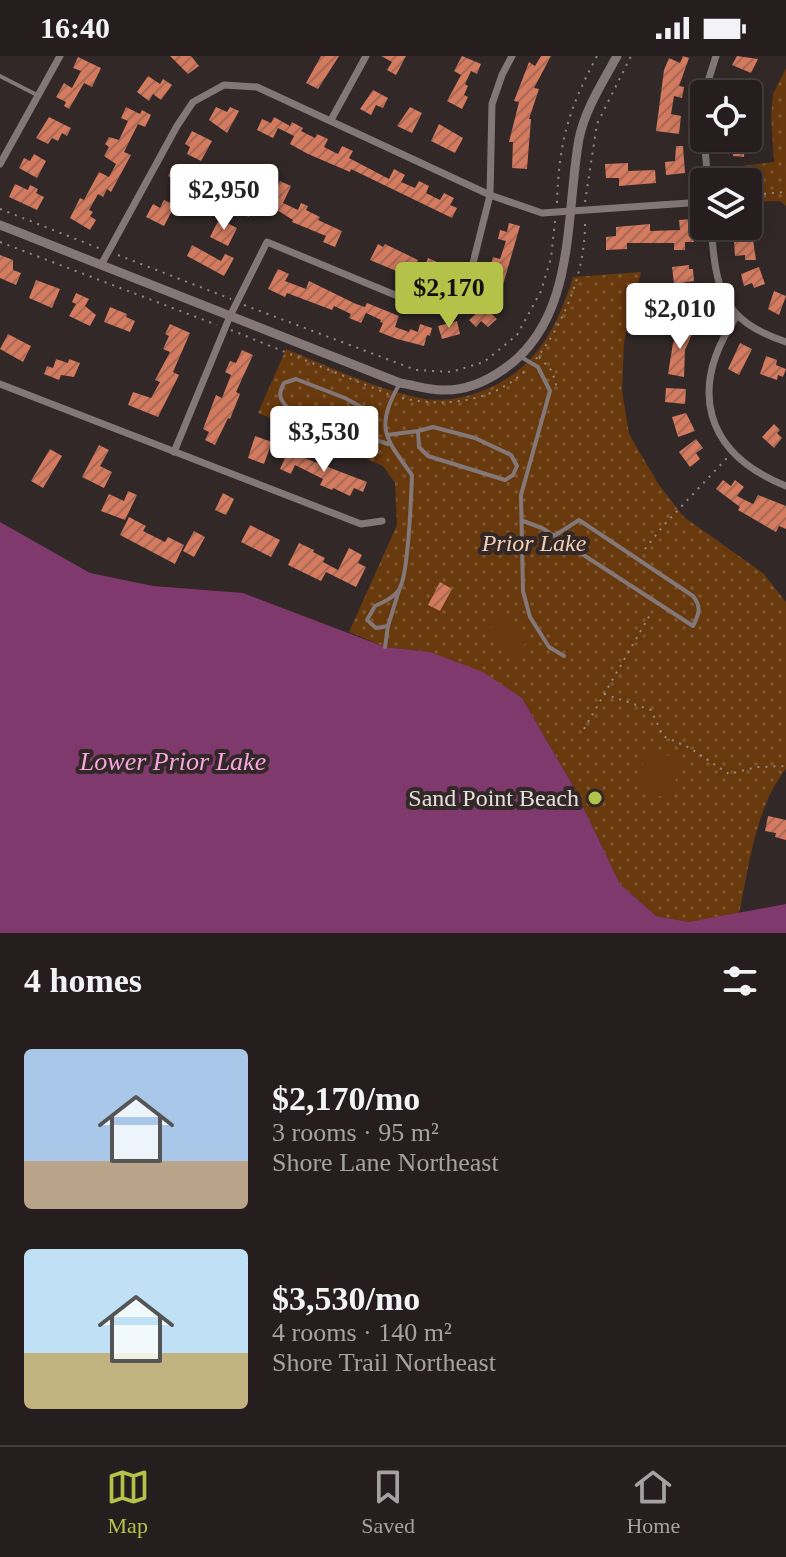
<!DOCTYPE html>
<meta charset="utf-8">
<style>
body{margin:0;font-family:Georgia,serif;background:#2e2727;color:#f1f3f6;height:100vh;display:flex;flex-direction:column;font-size:30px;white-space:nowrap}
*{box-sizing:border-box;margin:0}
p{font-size:26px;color:#a4a2a4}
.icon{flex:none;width:44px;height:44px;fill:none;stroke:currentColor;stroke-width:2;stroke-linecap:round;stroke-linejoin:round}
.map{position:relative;height:877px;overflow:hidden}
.details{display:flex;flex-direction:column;background:#261e1e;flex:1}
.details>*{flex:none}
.controls{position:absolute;left:690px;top:24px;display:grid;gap:16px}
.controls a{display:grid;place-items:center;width:72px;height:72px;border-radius:8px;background:#261e1e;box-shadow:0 8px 32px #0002,0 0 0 2px #423c3c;font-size:40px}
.price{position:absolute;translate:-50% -68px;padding:0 18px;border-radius:8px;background:#fff;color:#222;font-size:26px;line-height:52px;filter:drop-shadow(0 2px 4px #0008)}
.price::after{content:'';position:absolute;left:50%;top:48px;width:24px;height:18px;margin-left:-12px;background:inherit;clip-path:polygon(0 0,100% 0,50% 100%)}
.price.on{background:#b5c24a;color:#111}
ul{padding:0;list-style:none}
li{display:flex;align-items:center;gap:24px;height:200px;padding:0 24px}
li span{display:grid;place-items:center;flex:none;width:224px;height:160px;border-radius:8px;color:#555}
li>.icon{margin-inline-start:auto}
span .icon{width:96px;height:96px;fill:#fffc;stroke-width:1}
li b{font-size:34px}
h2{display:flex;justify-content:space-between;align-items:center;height:96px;padding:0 24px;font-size:34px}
.status{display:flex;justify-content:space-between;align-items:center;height:56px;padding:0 40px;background:#261e1e;direction:ltr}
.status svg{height:22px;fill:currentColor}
.dock{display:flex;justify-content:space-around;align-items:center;height:112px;border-top:2px solid #423c3c;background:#261e1e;font-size:22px;color:#a4a2a4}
.dock a{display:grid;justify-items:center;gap:4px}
.dock .on{color:#b5c24a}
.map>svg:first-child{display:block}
.grass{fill:url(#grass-dots)}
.pitch{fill:#69390e}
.water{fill:#80396d}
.building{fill:url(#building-hatch)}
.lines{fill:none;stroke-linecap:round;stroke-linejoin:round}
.path{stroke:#918989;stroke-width:2;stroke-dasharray:2 6;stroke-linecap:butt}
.service{stroke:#837777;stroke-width:4}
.minor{stroke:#837777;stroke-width:7}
.tertiary{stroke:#837777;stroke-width:9}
.poi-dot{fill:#b5c24a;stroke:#322828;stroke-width:3}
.labels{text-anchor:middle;stroke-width:8;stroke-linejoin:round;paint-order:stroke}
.park-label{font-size:24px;font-style:italic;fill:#f6ceb2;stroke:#322828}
.poi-label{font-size:24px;fill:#e5dede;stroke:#322828;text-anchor:end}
.water-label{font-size:26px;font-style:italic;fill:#f8a6df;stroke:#322828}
</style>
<div class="status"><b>16:40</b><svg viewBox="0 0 49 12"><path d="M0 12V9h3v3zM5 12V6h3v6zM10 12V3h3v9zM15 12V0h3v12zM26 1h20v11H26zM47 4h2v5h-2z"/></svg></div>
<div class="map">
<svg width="786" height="877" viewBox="0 0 786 877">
<defs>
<pattern id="grass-dots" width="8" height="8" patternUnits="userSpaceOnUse" patternTransform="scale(2)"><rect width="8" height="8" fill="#69390e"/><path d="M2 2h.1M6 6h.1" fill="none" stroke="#7e5531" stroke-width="1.8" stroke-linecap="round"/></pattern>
<pattern id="building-hatch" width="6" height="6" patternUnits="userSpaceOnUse" patternTransform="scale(2)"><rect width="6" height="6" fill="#d37a5f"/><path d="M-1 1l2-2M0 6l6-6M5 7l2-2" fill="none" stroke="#a86a57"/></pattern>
</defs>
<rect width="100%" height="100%" fill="#322828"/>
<path class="grass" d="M786,12V150L780,145L748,146V126H717L716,113L774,106L771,61L773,38Z
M641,216L624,286L622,335L629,378L659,429L684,461L763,517L786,546V713C755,752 749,811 739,858L689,866L656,860L620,828L572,728L522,642L430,596L385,591L349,576L397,469L395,427L383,410L258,357L286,293C330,311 373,332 420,342C436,346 458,343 474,338C532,319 556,276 573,221Z"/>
<path class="pitch" d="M499,560L529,582L517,599L487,577Z
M645,696L680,701L672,742L637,736Z"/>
<path class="water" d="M0,466L90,517L153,530L243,537L385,591L430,596L483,616L522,642L572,728L620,828L656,860L689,866L786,848V877H0Z"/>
<path class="building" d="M170,0H191L199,10L188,18Z
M321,0H339L318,33L306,27Z
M381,0H406L396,19L387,14L392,6Z
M462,0L481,8L477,18L471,15L465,28L468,30L464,39L468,41L462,53L447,45L461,19L454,15Z
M541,0H551L534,32L539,33L529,63H531L527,113L512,112L513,86H509L519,46L514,45L529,6L535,10Z
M683,0L689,2L679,30L684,31L682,42L674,40L671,58L681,60L679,78L656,75L664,14L669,2L680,7Z
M737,0L758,3L751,17L732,9Z
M78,1L101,12L92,31L84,27L69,53L64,50L66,46L56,41L64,27L72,32L81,15L73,12Z
M148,20L160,28L163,23L172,29L161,44L153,38L149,45L137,36Z
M373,34L388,42L383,52L376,49L371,59L360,53Z
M126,51L140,58L142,54L151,59L145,71L138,68L124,96L131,99L111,136L107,133L103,141L98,138L89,154L93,156L90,160L96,164L90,174L70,162L80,142L84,144L99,116L109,121L116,108L104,100L109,91L105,88L109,81L119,84L128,65L121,62Z
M216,51L227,56L230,51L239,55L227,77L209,64Z
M410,51L422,57L412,77L397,70Z
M49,61L71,72L67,80L62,77L58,85L52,82L48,88L36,82Z
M274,61L290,70L292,66L303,72L301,75L315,82L317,78L328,83L324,91L338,98L342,90L353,95L349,102L389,123L394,113L405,119L401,126L415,132L419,125L429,130L426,137L440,144L444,137L454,142L450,149L457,152L452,162L351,113L350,116L308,98L290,88L294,80L278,72L273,82L257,74L262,63L271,67Z
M439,68L463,82L455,97L431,85Z
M192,75L212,85L201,105L187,98L190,91L185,88Z
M724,83L745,84L744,101L733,100V96L724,95Z
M676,90H683L685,117L666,119L665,106L675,105Z
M34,98L46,105L37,122L19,112L24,102L30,105Z
M628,107V115L655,114L656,127L619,130V122H606L605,108Z
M174,109L192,120L182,138L172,132L176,124L168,120Z
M280,125L291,130L283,147L298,154L301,147L308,150L306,154L320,161L318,164L342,175L335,191L323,186L326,180L292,166L293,164L269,149Z
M15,128L28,134L30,129L38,133L36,137L44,141L37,154L9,141Z
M249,137L258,155L248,161L244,153L237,156L232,146Z
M164,144L175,149L164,170L146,161L153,148L160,152Z
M219,163L237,172L228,190L210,181Z
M693,163L694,186H685V194H674V187H627V193L606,194V181L616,180V171L650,168V175L680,174L679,164Z
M509,167L520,170L498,246L481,240L493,201L500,203L506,185L498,183L500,174L507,176Z
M733,170H751L756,204H745V199L735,200Z
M378,188L383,191L385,188L418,204L413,215L409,213L406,219L370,204Z
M192,189L221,205L225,198L234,202L224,220L187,200Z
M0,199L13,204V214L21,217L16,229L0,222Z
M428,202L446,210L438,229L427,224L431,217L423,214Z
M689,209V213H693L694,225L674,228L672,211Z
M759,211L765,228L754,232L752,227L744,230L741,218Z
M278,213L289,218L285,225L306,233L309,225L356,248L365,251L367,247L399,260L395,271L409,276L410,273L418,276L420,268L432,272L430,280L427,279L424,290L397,283L379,276L383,267L380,266L381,264L366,257L361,267L349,262L351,258L334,250L332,254L287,237L285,241L268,233Z
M36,224L60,233L52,252L29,242Z
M774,235L786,240L779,259L768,253Z
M76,237L89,243L85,250L96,259L90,270L69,260L76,248L72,246Z
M702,237L707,248L701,250L703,255L689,261L679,256L676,250Z
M484,250L497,263L488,271L481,265L476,271L469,264Z
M110,251L127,258L126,261L135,265L130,276L104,266Z
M457,265L460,278L442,283L438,270Z
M683,267L695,272L685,294L684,321L668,318L673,287Z
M170,268L190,277L173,316L179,319L158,361L128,349L133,336L151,342L160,326L155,324L170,296L163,293L169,280L165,278Z
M8,278L31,290L23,306L0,293Z
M740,287L752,293L739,319L728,313Z
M242,294L253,299L236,336L240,338L230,363L228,362L215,389L205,384L209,376L203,373L216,339L222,342L231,319L225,316L230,305L236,307Z
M766,300L777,304L776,309L786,313L783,321L778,319L777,324L760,318Z
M56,303L68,307L69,303L80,307L74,321L61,319L59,324L44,318L47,310L53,312Z
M666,332L686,333L685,348L665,346Z
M686,357L695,375L678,381L672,361Z
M774,368L780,374L777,377L782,382L774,392L762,381Z
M255,380L272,386L264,408L248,402Z
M696,383L703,392L696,397L700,403L690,411L679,396Z
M99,389L109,394L100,410L112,416L104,432L82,421Z
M50,393L62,400L43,432L31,425Z
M289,393L307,403L367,426L363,436L354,432L350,440L333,432L332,434L320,429L323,423L295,409L291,418L280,413Z
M723,424L731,430L735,424L744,431L737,440L753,448L758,439L786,450V473L779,470L776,476L738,454L740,451L716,433Z
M128,435L137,439L125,464L101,455L109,438L124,445Z
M223,437L234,443L226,459L215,454Z
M129,461L146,470L143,475L165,486L168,481L184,489L175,508L120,479Z
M250,469L280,484L271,501L241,486Z
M194,475L205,481L194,501L183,495Z
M299,487L314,494L313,496L325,502L323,506L338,514L349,492L362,499L358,507L366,511L356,531L326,516L321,525L288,509Z
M440,526L452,533L440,555L428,549Z
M768,760L786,764V784L775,781L776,777L765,775Z"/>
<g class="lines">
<path class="path" d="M748,139L786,136
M585,146L597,68L631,0
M557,147C559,86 568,54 597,0
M0,153L101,193
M0,186L217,269
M118,199L231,243
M244,249L416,314L451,316L484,306L517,279L541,235L551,202L555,165
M231,274L388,338
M539,301L552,315L557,332
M536,303C566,265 586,212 585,164
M402,342C445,352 494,346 527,313
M645,493L663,470L727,402
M604,638L651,654L663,680L690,692L729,718L757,711L786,710
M584,673L651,557"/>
<path class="service" d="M0,20L37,39
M521,301L538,311L550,335L521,439L523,535L530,561L549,591L564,600
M399,329C374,372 386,383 412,419C411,441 409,514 400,532C395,541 384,546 375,550L367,564L376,572L388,570L400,531
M362,379L288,352C279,343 278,338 284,327L296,323L345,342L363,352L362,379L388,388
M387,379L418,375L419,391L428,400L505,424L513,419L517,410L511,399L475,382L433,371L418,375
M523,465L542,472L693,570C699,558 702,551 693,540L579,464L554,480
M385,591L388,570"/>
<path class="minor" d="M704,38L716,0
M704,40V80
M331,64L366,0
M704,82L708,126
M0,108L60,0
M711,170C716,234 721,264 786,286
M101,209L177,70L193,46L224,29L257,31L490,139L542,157L704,146
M736,261C688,333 704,397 786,430
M0,328L361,468L382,465
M174,396L230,260L267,186L429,253H444L459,246L467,231L490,139L492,48L502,19L512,0"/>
<path class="tertiary" d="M0,169L400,327C414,329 428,334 442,334C465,335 487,325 504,313C577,263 565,160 579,83C585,53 603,26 617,0"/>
</g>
<circle class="poi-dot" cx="595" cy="742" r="8"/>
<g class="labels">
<g class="park-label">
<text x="534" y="495">Prior Lake</text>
</g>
<g class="poi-label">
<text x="579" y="750">Sand Point Beach</text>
</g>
<g class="water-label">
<text x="173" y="714">Lower Prior Lake</text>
</g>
</g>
</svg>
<div class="controls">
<a><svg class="icon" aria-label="locate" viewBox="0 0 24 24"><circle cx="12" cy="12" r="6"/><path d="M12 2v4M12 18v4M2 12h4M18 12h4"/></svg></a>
<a><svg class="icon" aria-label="layers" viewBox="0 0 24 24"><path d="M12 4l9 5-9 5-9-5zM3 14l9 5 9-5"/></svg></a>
</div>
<b class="price" style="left:224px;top:176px">$2,950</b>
<b class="price on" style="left:449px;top:274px">$2,170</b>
<b class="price" style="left:680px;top:295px">$2,010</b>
<b class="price" style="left:324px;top:418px">$3,530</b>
</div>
<section class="details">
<h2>4 homes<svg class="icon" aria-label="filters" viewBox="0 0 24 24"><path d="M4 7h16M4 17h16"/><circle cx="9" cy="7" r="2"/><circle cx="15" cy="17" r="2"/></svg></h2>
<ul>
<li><span style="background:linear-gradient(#a9c7e8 70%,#b9a48a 0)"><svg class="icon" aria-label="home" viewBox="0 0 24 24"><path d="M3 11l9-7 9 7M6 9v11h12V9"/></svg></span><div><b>$2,170/mo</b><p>3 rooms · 95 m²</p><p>Shore Lane Northeast</p></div></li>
<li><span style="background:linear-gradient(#bfe0f5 65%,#c2b280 0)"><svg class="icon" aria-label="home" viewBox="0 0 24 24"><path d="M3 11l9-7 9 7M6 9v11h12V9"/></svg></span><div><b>$3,530/mo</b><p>4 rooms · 140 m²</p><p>Shore Trail Northeast</p></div></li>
</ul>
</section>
<nav class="dock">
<a class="on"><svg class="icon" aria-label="map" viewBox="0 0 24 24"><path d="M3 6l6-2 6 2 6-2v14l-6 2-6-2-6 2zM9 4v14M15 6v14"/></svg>Map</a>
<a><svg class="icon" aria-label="saved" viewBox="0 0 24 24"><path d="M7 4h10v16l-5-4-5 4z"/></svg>Saved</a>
<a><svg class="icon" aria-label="home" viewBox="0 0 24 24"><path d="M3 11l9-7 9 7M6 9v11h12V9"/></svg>Home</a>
</nav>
